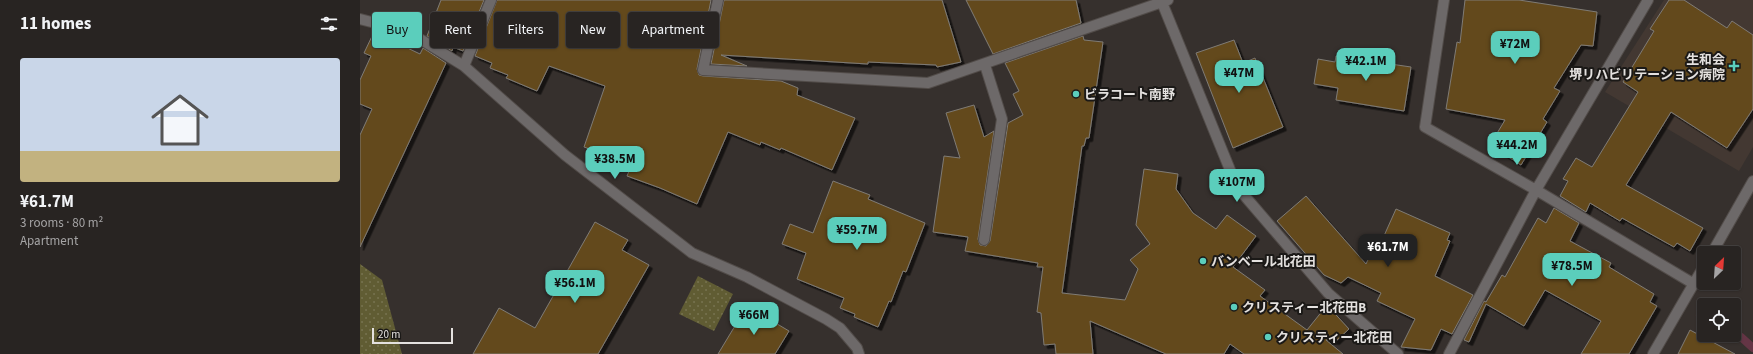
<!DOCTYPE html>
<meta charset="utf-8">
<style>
body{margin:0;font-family:"Source Sans 3","Noto Sans JP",sans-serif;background:#302c2a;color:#f1f3f6;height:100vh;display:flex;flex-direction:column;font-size:15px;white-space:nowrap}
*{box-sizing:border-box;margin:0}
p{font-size:13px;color:#a5a4a5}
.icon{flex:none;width:22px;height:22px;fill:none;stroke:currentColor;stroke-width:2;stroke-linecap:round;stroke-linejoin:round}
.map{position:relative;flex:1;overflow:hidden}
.panel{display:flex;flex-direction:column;background:#282422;width:360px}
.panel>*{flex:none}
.top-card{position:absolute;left:12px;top:12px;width:380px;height:36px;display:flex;gap:8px}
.needle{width:26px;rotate:25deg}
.fabs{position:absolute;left:1337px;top:246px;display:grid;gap:8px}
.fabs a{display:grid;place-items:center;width:44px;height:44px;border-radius:4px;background:#282422;box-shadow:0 1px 3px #0004,0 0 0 1px #444140;font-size:20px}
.scale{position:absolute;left:12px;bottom:10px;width:81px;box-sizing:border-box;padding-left:4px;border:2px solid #e4e1df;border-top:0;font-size:11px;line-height:14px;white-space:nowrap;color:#e4e1df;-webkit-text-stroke:3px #1b1917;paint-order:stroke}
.price{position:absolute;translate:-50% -34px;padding:0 9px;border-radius:8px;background:#5bcebc;color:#111;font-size:13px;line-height:26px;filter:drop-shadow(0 1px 2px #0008)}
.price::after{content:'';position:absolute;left:50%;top:24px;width:12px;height:9px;margin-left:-6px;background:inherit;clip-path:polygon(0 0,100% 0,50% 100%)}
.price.on{background:#222;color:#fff}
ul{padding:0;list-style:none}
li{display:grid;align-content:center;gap:8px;height:212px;padding:0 20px}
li+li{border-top:1px solid #444140}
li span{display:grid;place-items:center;height:124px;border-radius:4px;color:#555}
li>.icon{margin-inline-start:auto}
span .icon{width:72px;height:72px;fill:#fffc;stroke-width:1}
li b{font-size:17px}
h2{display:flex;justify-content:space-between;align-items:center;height:48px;padding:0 20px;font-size:17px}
.chip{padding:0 14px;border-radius:4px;background:#282422;box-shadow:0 1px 3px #0004,0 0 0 1px #444140;font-size:14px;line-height:36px}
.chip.on{background:#5bcebc;color:#111}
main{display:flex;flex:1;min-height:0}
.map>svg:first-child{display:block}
.built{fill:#433832}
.park{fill:url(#park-dots)}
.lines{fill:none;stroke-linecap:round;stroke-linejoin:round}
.stream{stroke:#643545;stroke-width:8}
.building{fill:#644a1e;stroke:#7f7b75;filter:url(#shadow)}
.street-casing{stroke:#524c49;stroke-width:12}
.street{stroke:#6d6969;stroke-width:10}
.poi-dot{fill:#5bcebc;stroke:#1b1917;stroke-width:1.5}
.labels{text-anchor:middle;stroke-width:4;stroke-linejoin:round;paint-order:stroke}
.poi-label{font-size:13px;font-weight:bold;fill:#e4e1df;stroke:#1b1917;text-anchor:start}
</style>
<main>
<section class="panel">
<h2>11 homes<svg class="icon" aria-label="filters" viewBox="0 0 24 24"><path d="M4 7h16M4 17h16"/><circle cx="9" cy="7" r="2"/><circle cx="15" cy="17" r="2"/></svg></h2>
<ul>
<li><span style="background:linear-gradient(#c9d6e8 75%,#c2b280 0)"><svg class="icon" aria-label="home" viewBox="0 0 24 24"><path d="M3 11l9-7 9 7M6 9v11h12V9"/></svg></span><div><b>¥61.7M</b><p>3 rooms · 80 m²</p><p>Apartment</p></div></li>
</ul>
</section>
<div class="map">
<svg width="1393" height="354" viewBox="0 0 1393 354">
<defs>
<pattern id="park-dots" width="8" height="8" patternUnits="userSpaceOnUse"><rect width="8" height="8" fill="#605c33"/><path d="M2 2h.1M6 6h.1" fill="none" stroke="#777350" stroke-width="1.8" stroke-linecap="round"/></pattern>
<filter id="shadow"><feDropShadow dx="3.5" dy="3.5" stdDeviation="0" flood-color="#0009"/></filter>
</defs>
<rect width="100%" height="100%" fill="#36302d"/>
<path class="built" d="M1304,0H1393V147L1379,171L1245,92Z"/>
<path class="park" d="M0,264L22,280L42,354H0Z
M338,276L373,294L354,331L319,314Z"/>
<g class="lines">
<path class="stream" d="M1340,315L1344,317
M1374,333L1381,337L1393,348"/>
</g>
<path class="building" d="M81,0H124L103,51L93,47L92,51L67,36Z
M137,0H351L337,69L339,75L343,76L421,81L438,88L437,95L495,118L472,170L421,148L420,150L401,142L400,145L368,132L337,204L300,188L267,176L272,164L224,147L245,86L189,66L177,91L146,78L148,75L130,68L132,63L115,56Z
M364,0H582L601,62L577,67L576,65L508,62V64L361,55L387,66L351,64Z
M606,0H716L721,23L633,54Z
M1105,0H1159L1237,12L1233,46L1221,45L1194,88L1200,91L1183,119L1187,122L1161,165L1130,145L1145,120L1086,109L1097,42L1100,43Z
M1309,0H1324L1367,28L1372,21L1393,35V109L1367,148L1311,112L1266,185L1343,228L1330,251L1317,243L1314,247L1262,218L1260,221L1230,203L1226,212L1200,196L1208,181L1203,179L1216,158L1232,167L1278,92L1263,82L1294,31L1290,29Z
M14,32L60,54L63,48L86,63L0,247V135L12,109L0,104V80L11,56L4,53Z
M723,36L724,40L743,42L729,138H726L724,146H722L702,293L765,300L778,269L770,260L790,244L776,225L784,169L818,174L816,189L833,213L856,229L867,215L896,236L873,267L905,290L900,296L947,330L967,305L989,329L976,341L966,340L983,354H884L870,344L864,354H806L730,321L733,354H696L695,344L684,345L681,313L677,312L683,267H677L678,263L605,251L608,237L573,232L584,156L600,158L586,113L614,105L624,137L634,131L618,239L620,245L626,246L630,241L648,123L663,115L653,94L659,91L645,63Z
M874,40L883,63L895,58L923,127L873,148L836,53Z
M976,56L1051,67L1044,111L976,100L978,88L954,84L958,59L975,62Z
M473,181L510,195L508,199L565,223L546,272L543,271L531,302L529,301L518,327L494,317L495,314L480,308L484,298L437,279L446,253L422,244L430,224L453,233Z
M946,196L1006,264L1015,245L1019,247L1036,209L1090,233L1087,240L1090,241L1075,276L1113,295L1092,334L1081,329L1071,350L1041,347L1055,319L1017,301L1021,293L988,277L981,283L964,275L917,221Z
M1194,208L1219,223L1210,241L1251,263L1249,267L1294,294L1290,302L1297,306L1269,354H1221L1241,321L1185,290L1164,326L1126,304L1109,342L1104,340L1124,301L1126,302L1142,275L1145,277L1178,218L1186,223Z
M235,222L268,240L262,250L289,265L238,354H113L139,308L175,328Z
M387,306L429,331L415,354H358Z
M1330,330L1375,354H1318Z"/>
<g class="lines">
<g class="street-casing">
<path id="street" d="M358,0L343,70L568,83L808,0
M801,0L877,187L968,293L1038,354
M1084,0L1065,127L1176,190L1334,284
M0,19L47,31L104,66L205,155L332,253L387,277L466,319L480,328L497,348L499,354
M104,66L131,0
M624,240L642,119L625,65
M1352,253L1393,181
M1089,354L1176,190L1288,0
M1293,354L1344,266"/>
</g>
<use href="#street" class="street"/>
</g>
<g class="poi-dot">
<path d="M1372 60h4v4h4v4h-4v4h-4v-4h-4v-4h4z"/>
<circle cx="716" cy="94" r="4"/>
<circle cx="843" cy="261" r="4"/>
<circle cx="874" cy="307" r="4"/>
<circle cx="908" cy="337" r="4"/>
</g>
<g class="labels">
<g class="poi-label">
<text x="1365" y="64" text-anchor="end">生和会<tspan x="1365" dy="15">堺リハビリテーション病院</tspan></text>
<text x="724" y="99">ビラコート南野</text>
<text x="851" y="266">バンベール北花田</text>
<text x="882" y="312">クリスティー北花田B</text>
<text x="916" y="342">クリスティー北花田</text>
</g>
</g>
</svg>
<div class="fabs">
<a><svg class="needle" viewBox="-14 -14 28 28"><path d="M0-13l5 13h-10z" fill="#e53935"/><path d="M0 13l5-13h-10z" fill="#a5a4a5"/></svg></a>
<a><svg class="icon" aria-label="locate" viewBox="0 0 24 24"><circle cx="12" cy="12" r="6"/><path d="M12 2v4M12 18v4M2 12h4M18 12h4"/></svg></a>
</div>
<div class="scale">20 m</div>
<b class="price" style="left:1155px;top:65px">¥72M</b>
<b class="price" style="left:1006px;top:82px">¥42.1M</b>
<b class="price" style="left:879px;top:94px">¥47M</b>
<b class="price" style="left:1157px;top:166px">¥44.2M</b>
<b class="price" style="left:255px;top:180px">¥38.5M</b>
<b class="price" style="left:877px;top:203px">¥107M</b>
<b class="price" style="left:497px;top:251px">¥59.7M</b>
<b class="price on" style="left:1028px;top:268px">¥61.7M</b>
<b class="price" style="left:1212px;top:287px">¥78.5M</b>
<b class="price" style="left:215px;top:304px">¥56.1M</b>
<b class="price" style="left:394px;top:336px">¥66M</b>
<div class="top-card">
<a class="chip on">Buy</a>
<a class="chip">Rent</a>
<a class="chip">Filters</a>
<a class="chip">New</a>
<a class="chip">Apartment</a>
</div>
</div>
</main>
